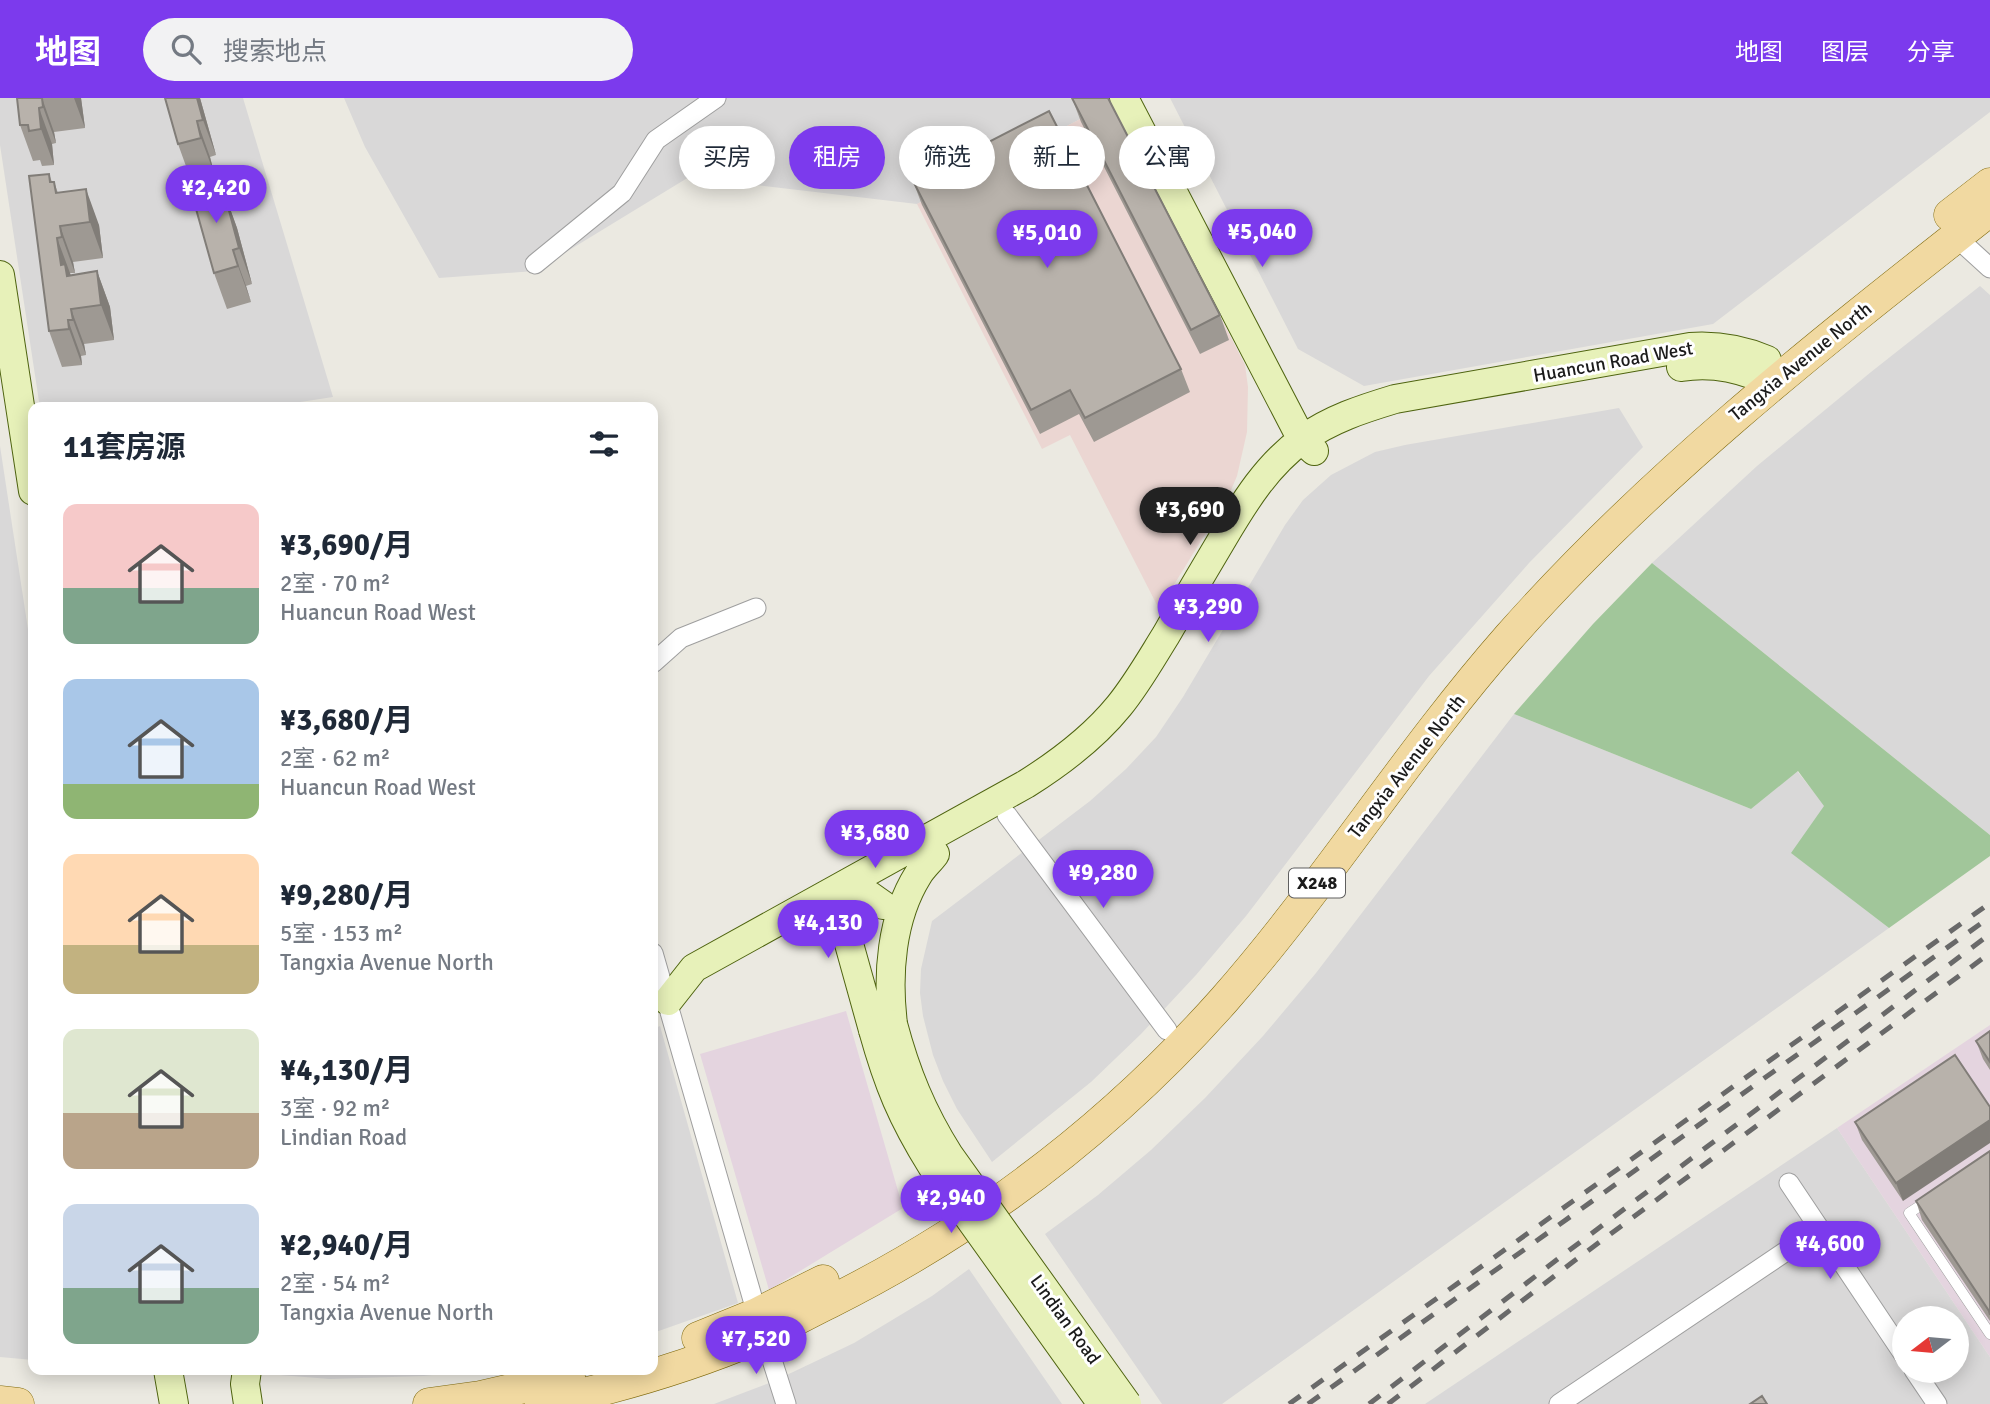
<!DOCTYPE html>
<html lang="zh">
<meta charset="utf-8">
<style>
body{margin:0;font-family:Signika,"Noto Sans SC",sans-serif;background:#f2f2f3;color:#1f2937;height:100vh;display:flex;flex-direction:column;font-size:26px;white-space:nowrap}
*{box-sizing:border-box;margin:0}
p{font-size:23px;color:#747a83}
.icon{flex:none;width:38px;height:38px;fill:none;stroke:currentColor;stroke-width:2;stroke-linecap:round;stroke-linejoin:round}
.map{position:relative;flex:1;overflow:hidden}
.side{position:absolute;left:28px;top:304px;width:630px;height:973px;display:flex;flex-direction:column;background:#fff;border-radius:14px;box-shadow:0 4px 18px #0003}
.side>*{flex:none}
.hud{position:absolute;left:679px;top:28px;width:665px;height:63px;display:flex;gap:14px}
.needle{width:46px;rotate:254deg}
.tools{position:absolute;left:1892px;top:1208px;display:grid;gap:14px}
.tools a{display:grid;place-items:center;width:77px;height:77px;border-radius:50%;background:#fff;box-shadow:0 4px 18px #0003;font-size:35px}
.price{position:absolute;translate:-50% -60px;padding:0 16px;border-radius:24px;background:#7c3aed;color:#fff;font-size:23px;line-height:46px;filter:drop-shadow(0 2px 4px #0008)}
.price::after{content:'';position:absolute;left:50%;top:42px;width:21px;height:16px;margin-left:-10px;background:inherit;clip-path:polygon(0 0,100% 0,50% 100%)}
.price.on{background:#222;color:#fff}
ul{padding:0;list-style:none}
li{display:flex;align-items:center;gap:21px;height:175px;padding:0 35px}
li span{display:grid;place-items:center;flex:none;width:196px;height:140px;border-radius:14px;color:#555}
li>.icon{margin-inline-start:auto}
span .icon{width:84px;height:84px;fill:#fffc;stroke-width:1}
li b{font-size:30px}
h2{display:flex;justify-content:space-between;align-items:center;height:84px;padding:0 35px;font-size:30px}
.chip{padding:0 24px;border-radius:32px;background:#fff;box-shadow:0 4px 18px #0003;font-size:24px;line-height:63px}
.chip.on{background:#7c3aed;color:#fff}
header{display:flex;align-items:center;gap:42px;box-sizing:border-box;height:98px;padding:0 35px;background:#7c3aed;color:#fff}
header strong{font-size:33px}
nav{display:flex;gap:38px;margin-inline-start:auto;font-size:24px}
.search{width:490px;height:63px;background:#f2f2f3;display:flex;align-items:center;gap:18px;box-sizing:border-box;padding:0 24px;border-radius:38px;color:#747a83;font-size:26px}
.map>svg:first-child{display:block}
.residential{fill:#d9d8d8;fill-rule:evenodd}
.commercial{fill:#ebd6d2}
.industrial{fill:#e4d4df}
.forest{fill:#a1c69a}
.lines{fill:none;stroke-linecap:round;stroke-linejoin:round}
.lane-casing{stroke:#9f9f9f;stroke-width:11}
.street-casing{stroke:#9f9f9f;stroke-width:21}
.secondary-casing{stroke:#4f6410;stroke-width:30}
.primary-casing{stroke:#826c10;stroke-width:33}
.lane{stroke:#fff;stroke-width:10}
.street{stroke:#fff;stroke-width:19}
.secondary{stroke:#e7f1b9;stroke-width:28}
.primary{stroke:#f1d9a1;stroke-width:32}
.rail{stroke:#696969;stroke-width:5;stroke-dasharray:14 14;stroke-linecap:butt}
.secondary-bridge-casing{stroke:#4f6410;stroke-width:30;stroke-linecap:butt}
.secondary-bridge{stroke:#e7f1b9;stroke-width:28}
.wall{fill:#9e9993}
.shaded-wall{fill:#817d78}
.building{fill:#b8b2ab;stroke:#817d78;stroke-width:2}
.labels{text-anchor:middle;stroke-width:6;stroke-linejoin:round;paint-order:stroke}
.shield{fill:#fff;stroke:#5f5f5f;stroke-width:2}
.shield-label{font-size:18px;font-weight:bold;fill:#1b1b1b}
.street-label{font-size:19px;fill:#1b1b1b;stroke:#fff}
</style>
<header>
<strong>地图</strong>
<div class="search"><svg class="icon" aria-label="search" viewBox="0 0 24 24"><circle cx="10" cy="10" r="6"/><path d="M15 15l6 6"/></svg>搜索地点</div>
<nav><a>地图</a><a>图层</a><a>分享</a></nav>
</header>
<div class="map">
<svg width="1990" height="1306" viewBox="0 0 1990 1306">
<rect width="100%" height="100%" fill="#ebe9e1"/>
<path class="residential" d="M0,0H243L333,299L261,310H40L0,47Z
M344,0H1108L1111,5L917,106L689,79L535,173L439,180L365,49Z
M1170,0H1990V14L1713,226L1364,288L1298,251Z
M1980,188L1990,197V737L1652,465L1757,368L1871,274Z
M1619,310L1643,349L1529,465L1429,578L1246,818L1196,877L1141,936L1091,984L992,1064L957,1011L943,983L933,957L923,918L920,895L921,871L932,823L1090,703L1126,671L1156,639L1183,599L1285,427L1303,402L1331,377L1375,354L1405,347Z
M0,348L33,564V1262L0,1259Z
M1514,616L1751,711L1797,673L1825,708L1792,755L1889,830L1222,1306H1162L1045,1136L1098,1097L1151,1052L1205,1000L1263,938L1316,875Z
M660,928L738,1205L653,1235V931Z
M1837,1030L1990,1259V1306H1425ZM1904,1220H1956V1272H1904Z
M969,1171L1062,1306H714L772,1284L854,1245L932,1198Z
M217,1272H482L423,1278L330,1281Z"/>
<path class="commercial" d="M1111,5L1245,267L1248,289L1247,334L1237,378L1228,399L1159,511L1070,337L1042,351L917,106Z"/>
<path class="industrial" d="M846,913L903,1110L769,1192L700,956Z
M1990,927V1259L1837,1030Z"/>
<path class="forest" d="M1652,465L1990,737V758L1889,830L1791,755L1824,708L1798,673L1751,711L1514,616L1593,526Z"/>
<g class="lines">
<g class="lane-casing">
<path id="lane" d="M1929,1102L1909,1115L1990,1236"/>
</g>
<g class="street-casing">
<path id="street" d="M1956,139L1990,170
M535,166L622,95L656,42L716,0
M653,565L681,540L756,510
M1007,717L1167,932
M653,855L757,1216
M1789,1085L1904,1257
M764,1237L786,1306
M1914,1272L1937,1306
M1559,1306L1819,1131"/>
</g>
<g class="secondary-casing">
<path id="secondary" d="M1124,0L1302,342L1314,353
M0,177L33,393
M1681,269C1715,263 1743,272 1774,285
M668,903L694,870L1026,686C1061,664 1093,640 1119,608C1137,586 1151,561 1166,537C1185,504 1204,472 1223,440C1245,403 1267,367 1303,341C1331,321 1362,311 1395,301L1690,249C1718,247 1741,251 1767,262L1774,285
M893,926C887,877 891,820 918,777C922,770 930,763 935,756
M873,932L839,810L843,788L866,795L883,807
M168,1272L174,1306
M247,1272L245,1286L248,1306"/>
</g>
<g class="primary-casing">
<path id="primary" d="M1950,117L1990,86
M698,1240L757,1216L823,1183
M0,1304L18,1306
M429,1306L480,1299L569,1279
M541,1306C615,1290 691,1268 761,1238C785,1228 807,1215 830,1204C980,1129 1113,1027 1224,902C1326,786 1407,655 1509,539C1652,377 1821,245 1990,112"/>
</g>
<use href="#lane" class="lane"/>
<use href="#street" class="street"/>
<use href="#secondary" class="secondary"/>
<use href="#primary" class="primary"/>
<path class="rail" d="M1289,1306L1990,805
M1308,1306L1990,819
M1369,1306L1567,1154L1990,836
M1388,1306L1574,1163L1990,855"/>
<g class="secondary-bridge-casing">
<path id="secondary-bridge" d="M893,926C906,975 922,1014 949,1057L1127,1306
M873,932C888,986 902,1020 932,1068L1102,1306"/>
</g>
<use href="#secondary-bridge" class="secondary-bridge"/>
</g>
<path class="wall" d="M17,0H81L85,30L54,34L56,45L52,46L54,67L42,68L40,62L33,63L20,27Z
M165,0H200L216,57L210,59L214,75L191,82L178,46Z
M1072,0L1220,217L1229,242L1200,256L1081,24Z
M49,76L52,84H54L58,95L99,127L103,160L73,164L75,175H70L71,177L97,173L110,209L114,242L84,246L86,257L81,258L82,267L62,269L49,233Z
M212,80L218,96L224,94L237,130L252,186L246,188L251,204L227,211L214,175Z
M913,83L1181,271L1190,294L1094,344L1079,316L1040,336L922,107Z
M1990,933V972L1983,961L1976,943Z
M1955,957L1903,1103L1862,1042L1855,1024Z
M1990,1053V1223L1922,1122L1916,1103Z"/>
<path class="shaded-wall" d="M42,0L54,34L56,45L43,9Z
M74,0H81L85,30Z
M197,0H200L216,57L203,22Z
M39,10L52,46L54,67L41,31Z
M197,23L210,59L214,75L201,40Z
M86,91L99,127L103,160L90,124Z
M224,94L237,130L252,186L239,150Z
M60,128L73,164L75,175L62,139Z
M57,140L70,175L74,203L61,167Z
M233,152L246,188L251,204L238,168Z
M97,173L110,209L114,242L101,207Z
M71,211L84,246L86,257L73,222Z
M68,222L81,258L82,267L69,231Z
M1990,1022V1045L1903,1103L1896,1085Z"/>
<path class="building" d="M17,0H42L43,9L39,10L41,31L29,33L28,27H20Z
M165,0H197L203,22L197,23L201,40L178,46Z
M1072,0H1108L1220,217L1191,232Z
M1049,13L1181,271L1085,320L1070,292L1031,312L913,83Z
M49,76L50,84H54L56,95L86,91L90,124L60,128L62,139L57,140L61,167L65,166L67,178L97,173L101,207L71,211L73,222H68L69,231L49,233L29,78Z
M212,80L217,96L224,94L239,150L233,152L238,168L214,175L189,86Z
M1990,933V964L1976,943Z
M1955,957L1990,1009V1022L1896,1085L1855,1024Z
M1990,1053V1217L1989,1213L1916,1103Z
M1762,1298L1767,1306H1750Z"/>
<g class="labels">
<rect class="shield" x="1289" y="770.5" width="56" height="29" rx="5"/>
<g class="shield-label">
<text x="1317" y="791">X248</text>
</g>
<g class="street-label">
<text transform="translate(1613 263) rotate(-10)" y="7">Huancun Road West</text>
<text transform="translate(1800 263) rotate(-39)" y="7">Tangxia Avenue North</text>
<text transform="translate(1406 668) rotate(-52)" y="7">Tangxia Avenue North</text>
<text transform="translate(1066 1221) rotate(54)" y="7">Lindian Road</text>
</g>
</g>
</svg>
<div class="tools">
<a><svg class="needle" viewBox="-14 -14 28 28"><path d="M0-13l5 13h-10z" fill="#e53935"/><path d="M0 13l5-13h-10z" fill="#747a83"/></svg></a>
</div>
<b class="price" style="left:216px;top:127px">¥2,420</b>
<b class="price" style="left:1262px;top:171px">¥5,040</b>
<b class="price" style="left:1047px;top:172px">¥5,010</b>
<b class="price on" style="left:1190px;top:449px">¥3,690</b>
<b class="price" style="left:1208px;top:546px">¥3,290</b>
<b class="price" style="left:875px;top:772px">¥3,680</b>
<b class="price" style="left:1103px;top:812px">¥9,280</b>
<b class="price" style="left:828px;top:862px">¥4,130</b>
<b class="price" style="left:951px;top:1137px">¥2,940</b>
<b class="price" style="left:1830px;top:1183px">¥4,600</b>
<b class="price" style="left:756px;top:1278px">¥7,520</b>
<div class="hud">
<a class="chip">买房</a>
<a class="chip on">租房</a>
<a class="chip">筛选</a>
<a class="chip">新上</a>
<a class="chip">公寓</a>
</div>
<section class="side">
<h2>11套房源<svg class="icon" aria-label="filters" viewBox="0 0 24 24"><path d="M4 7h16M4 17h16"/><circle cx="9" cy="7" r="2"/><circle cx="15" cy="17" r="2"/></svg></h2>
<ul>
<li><span style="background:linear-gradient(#f6c9c9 60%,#7fa58c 0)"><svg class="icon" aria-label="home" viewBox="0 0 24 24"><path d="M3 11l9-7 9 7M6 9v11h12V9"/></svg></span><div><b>¥3,690/月</b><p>2室 · 70 m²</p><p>Huancun Road West</p></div></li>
<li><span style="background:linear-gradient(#a9c7e8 75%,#8fb573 0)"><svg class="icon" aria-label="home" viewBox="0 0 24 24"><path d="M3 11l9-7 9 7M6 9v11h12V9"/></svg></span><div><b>¥3,680/月</b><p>2室 · 62 m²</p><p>Huancun Road West</p></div></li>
<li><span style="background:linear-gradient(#ffd9b3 65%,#c2b280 0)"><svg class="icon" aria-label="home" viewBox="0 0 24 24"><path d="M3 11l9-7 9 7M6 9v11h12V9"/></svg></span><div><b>¥9,280/月</b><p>5室 · 153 m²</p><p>Tangxia Avenue North</p></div></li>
<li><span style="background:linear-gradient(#dfe7d0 60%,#b9a48a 0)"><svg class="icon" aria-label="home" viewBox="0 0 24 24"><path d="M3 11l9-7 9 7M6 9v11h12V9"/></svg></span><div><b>¥4,130/月</b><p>3室 · 92 m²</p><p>Lindian Road</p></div></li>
<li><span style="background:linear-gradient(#c9d6e8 60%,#7fa58c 0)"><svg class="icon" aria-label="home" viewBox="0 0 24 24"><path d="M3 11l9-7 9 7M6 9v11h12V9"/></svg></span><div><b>¥2,940/月</b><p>2室 · 54 m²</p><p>Tangxia Avenue North</p></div></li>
</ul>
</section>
</div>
